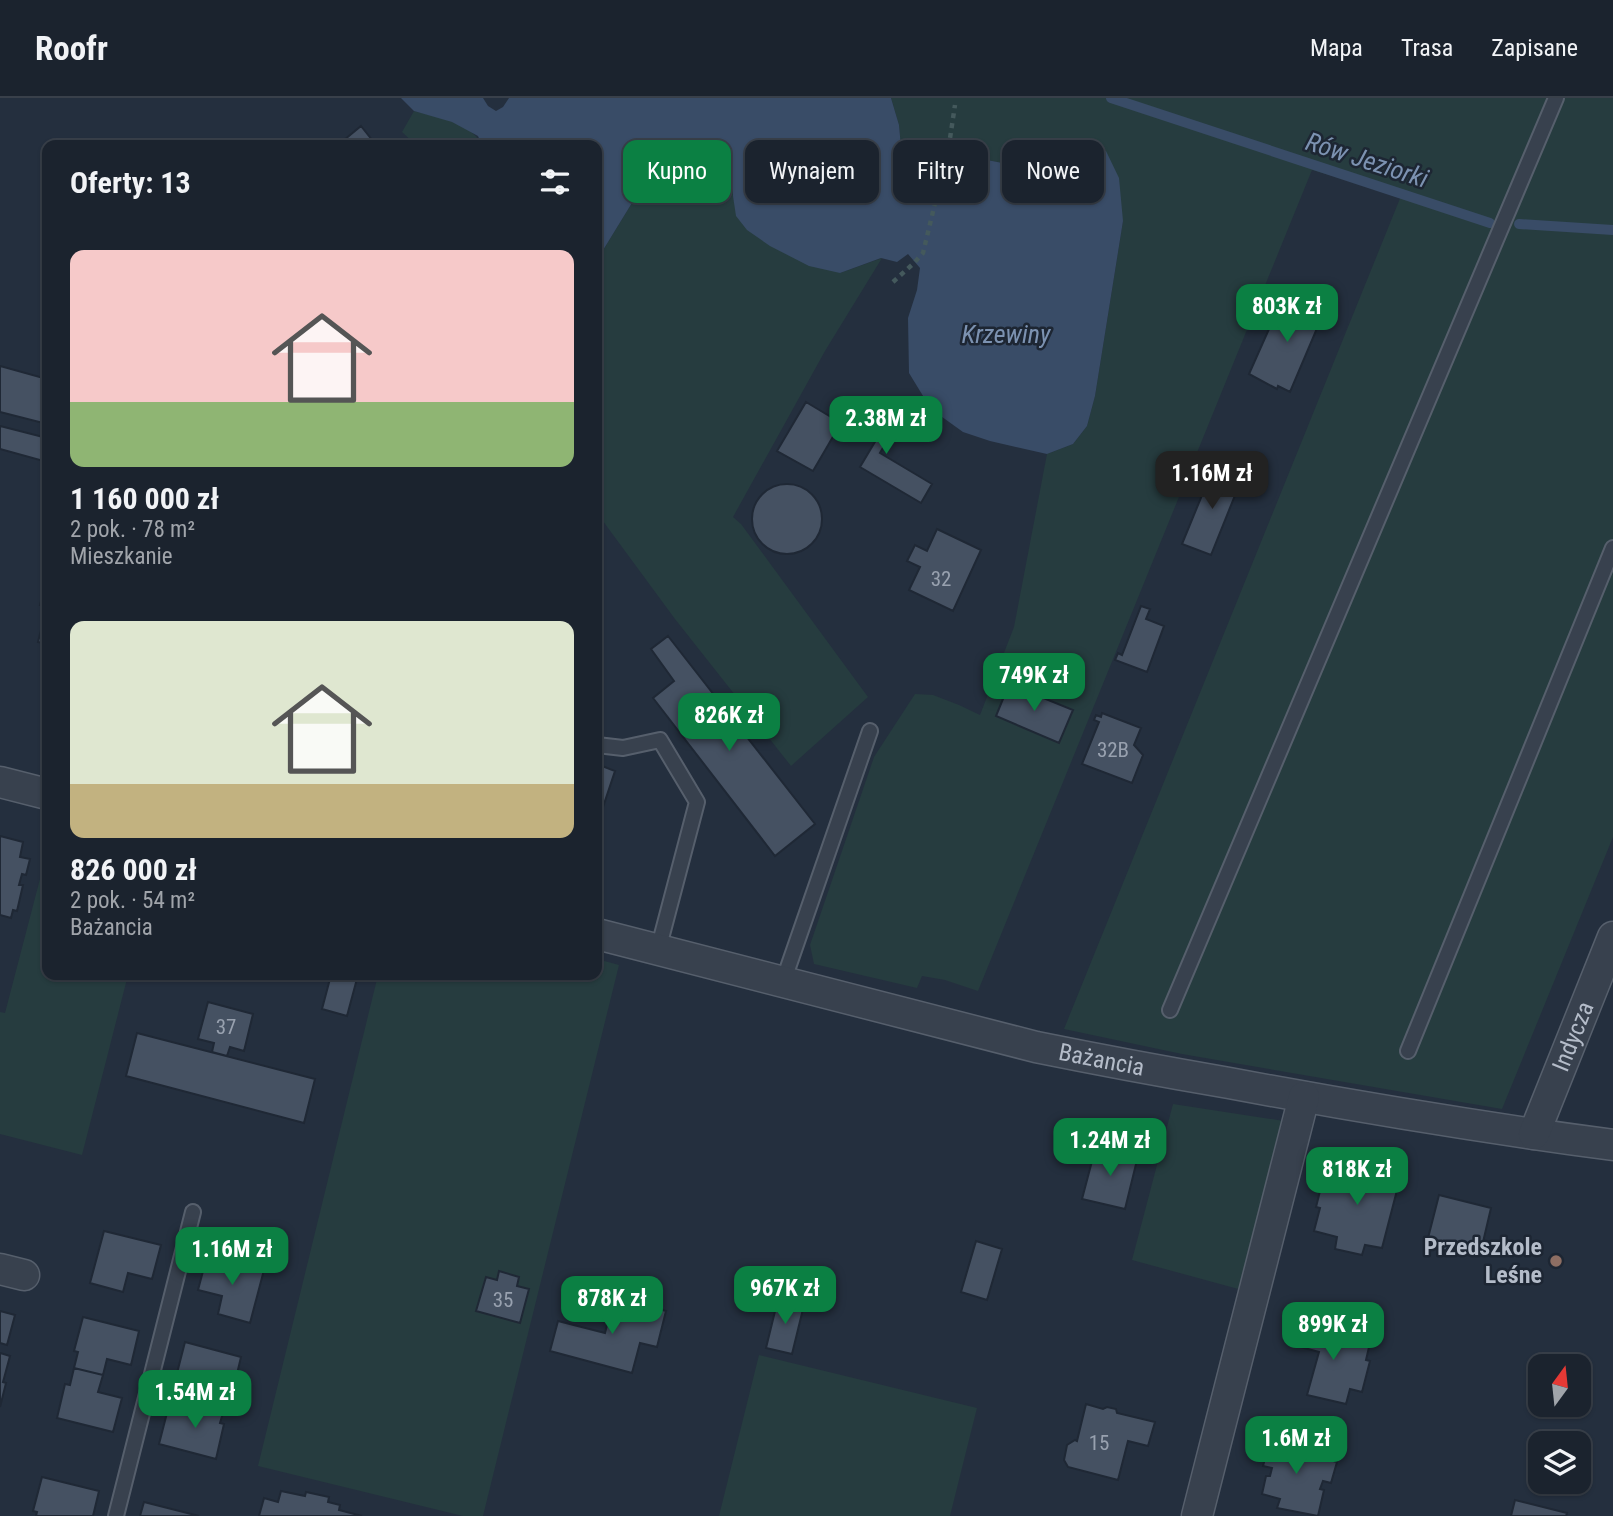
<!DOCTYPE html>
<html lang="pl">
<meta charset="utf-8">
<style>
body{margin:0;font-family:"Roboto Condensed",sans-serif;background:#242b36;color:#f1f3f6;height:100vh;display:flex;flex-direction:column;font-size:26px;white-space:nowrap}
*{box-sizing:border-box;margin:0}
p{font-size:23px;color:#a0a4aa}
.icon{flex:none;width:38px;height:38px;fill:none;stroke:currentColor;stroke-width:2;stroke-linecap:round;stroke-linejoin:round}
.map{position:relative;flex:1;overflow:hidden}
.sheet{position:absolute;left:42px;top:42px;width:560px;height:840px;display:flex;flex-direction:column;background:#1b232e;border-radius:14px;box-shadow:0 2px 5px #0004,0 0 0 2px #39404a}
.sheet>*{flex:none}
.top-card{position:absolute;left:623px;top:42px;width:665px;height:63px;display:flex;gap:14px}
.needle{width:46px;rotate:15deg}
.controls{position:absolute;left:1528px;top:1256px;display:grid;gap:14px}
.controls a{display:grid;place-items:center;width:63px;height:63px;border-radius:14px;background:#1b232e;box-shadow:0 2px 5px #0004,0 0 0 2px #39404a;font-size:35px}
.price{position:absolute;translate:-50% -60px;padding:0 16px;border-radius:14px;background:#0b8043;color:#fff;font-size:23px;line-height:46px;filter:drop-shadow(0 2px 4px #0008)}
.price::after{content:'';position:absolute;left:50%;top:42px;width:21px;height:16px;margin-left:-10px;background:inherit;clip-path:polygon(0 0,100% 0,50% 100%)}
.price.selected{background:#222;color:#fff}
ul{padding:0;list-style:none}
li{display:grid;align-content:center;gap:14px;height:371px;padding:0 28px}
li span{display:grid;place-items:center;height:217px;border-radius:14px;color:#555}
li>.icon{margin-inline-start:auto}
span .icon{width:126px;height:126px;fill:#fffc;stroke-width:1}
li b{font-size:30px}
h2{display:flex;justify-content:space-between;align-items:center;height:84px;padding:0 28px;font-size:30px}
.chip{padding:0 24px;border-radius:14px;background:#1b232e;box-shadow:0 2px 5px #0004,0 0 0 2px #39404a;font-size:24px;line-height:63px}
.chip.selected{background:#0b8043;color:#fff}
header{display:flex;align-items:center;gap:42px;box-sizing:border-box;height:98px;padding:0 35px;background:#1b232e;border-bottom:2px solid #39404a}
header strong{font-size:33px}
nav{display:flex;gap:38px;margin-inline-start:auto;font-size:24px}
.map>svg:first-child{display:block}
.green{fill:#263c3f}
.water{fill:#394c67}
.lines{fill:none;stroke-linecap:round;stroke-linejoin:round}
.stream{stroke:#394c67;stroke-width:10}
.building{fill:#455162;stroke:#1f2835;stroke-width:2}
.lane-casing{stroke:#565f6c;stroke-width:18}
.street-casing{stroke:#565f6c;stroke-width:33}
.path{stroke:#44595c;stroke-width:4.5;stroke-dasharray:5 5;stroke-linecap:butt}
.lane{stroke:#38414e;stroke-width:14}
.street{stroke:#38414e;stroke-width:30}
.education-dot{fill:#8d6e63;stroke:#1d2633;stroke-width:2.5}
.labels{text-anchor:middle;stroke-width:5;stroke-linejoin:round;paint-order:stroke}
.number-label{font-size:21px;fill:#98a1af}
.street-label{font-size:24px;fill:#b4bcc9;stroke:#1d2633}
.poi-label{font-size:24px;font-weight:bold;fill:#b4bcc9;stroke:#1d2633;text-anchor:end}
.water-label{font-size:26px;font-style:italic;fill:#7c92b1;stroke:#1d2633}
</style>
<header>
<strong>Roofr</strong>
<nav><a>Mapa</a><a>Trasa</a><a>Zapisane</a></nav>
</header>
<div class="map">
<svg width="1613" height="1418" viewBox="0 0 1613 1418">
<rect width="100%" height="100%" fill="#242f3e"/>
<path class="green" d="M891,0H1613V739L1502,1011L1182,956L1064,931L1401,98L1312,72L978,893L945,882L922,878L917,890L814,866L810,847L874,659L915,596L933,597L959,607L980,617L1014,529L1047,356L1073,346L1087,328L1095,298L1123,123L1074,49L1018,68L956,56L933,74L916,73L906,67L902,60L899,27Z
M414,13C436,19 472,25 482,47H416L402,34Z
M701,40C733,59 733,61 733,98L840,175L882,160L825,253L733,419L741,426L868,599L791,668L675,521L597,415V162L654,69L678,46Z
M47,754V877H128L82,1057L0,1036V914L5,915Z
M597,861L619,867L483,1418H463L258,1368L378,877H597Z
M1173,1006L1284,1023L1242,1192L1132,1162Z
M759,1257L977,1310L950,1418H719Z"/>
<path class="water" d="M401,0H483L488,8L496,13L503,9L509,0H891L899,27L902,60L906,67L916,73L933,74L938,63L956,56L1018,68L1074,49L1106,53L1119,80L1123,123L1095,298L1087,328L1073,346L1047,356L990,343L963,334L931,311L909,275L908,220L917,192L920,170L908,156L897,164L881,160L840,175L809,168L770,148L747,132L736,118L733,98V70L724,53L701,40L678,47L654,69L597,162V47H482L478,38L452,24L414,13Z"/>
<g class="lines">
<path class="stream" d="M1111,0L1490,125
M1519,126L1613,132"/>
</g>
<path class="building" d="M361,28L376,47H338Z
M1287,197L1324,214L1290,294L1278,288L1277,291L1249,276L1273,222L1275,223Z
M0,268L47,281V326L0,314Z
M806,304L841,325L813,373L777,353Z
M857,304L889,324L883,334L890,338L880,355L932,386L921,405L860,369L876,342L845,323Z
M0,328L47,340V364L0,351Z
M1214,368L1242,380L1211,457L1182,446Z
M752 421a35 35 0 1 1 70 0a35 35 0 1 1-70 0Z
M937,431L981,452L953,513L909,492L920,469L907,463L915,447L927,453Z
M45,486H47V509L40,507Z
M1141,508L1150,511L1146,521L1164,528L1147,574L1115,562L1118,555L1122,557Z
M47,509V546L38,544Z
M668,538L815,726L775,758L653,600L674,583L651,551Z
M1009,586L1073,612L1059,645L996,618Z
M1102,615L1141,630L1134,647L1143,657L1132,685L1082,666L1099,624L1094,622L1096,617L1101,619Z
M597,666L615,673L601,715L597,714Z
M0,738L23,744L20,759L30,761L26,777L22,776L19,787H23L17,813L13,812L11,820L0,817Z
M331,877H358L347,918L322,911Z
M208,904L253,916L244,953L230,949L227,958L212,954L214,945L198,941Z
M137,935L315,981L304,1025L126,978Z
M1096,1048L1138,1058L1125,1111L1082,1101Z
M1327,1065L1351,1071L1350,1076L1354,1083L1364,1086L1370,1065L1402,1073L1382,1150L1365,1147L1362,1157L1335,1151L1337,1139L1314,1133L1320,1110L1316,1109Z
M1439,1097L1491,1110L1480,1157L1466,1154L1464,1158L1440,1151L1441,1148L1427,1144Z
M104,1133L161,1147L152,1181L128,1175L123,1194L90,1185Z
M976,1143L1002,1151L987,1202L961,1194Z
M207,1158L264,1172L250,1225L218,1216L222,1198L198,1192Z
M499,1173L519,1179L517,1188L529,1191L520,1225L476,1213L486,1179L497,1182Z
M614,1199L666,1213L657,1249L640,1245L632,1275L550,1253L558,1223L605,1235Z
M778,1201L804,1207L792,1256L766,1250Z
M0,1213L15,1217L7,1247L0,1245Z
M83,1219L139,1233L131,1267L107,1261L103,1277L74,1270L78,1254L74,1253Z
M1291,1225L1370,1245L1366,1262L1370,1263L1362,1294L1350,1291L1346,1306L1307,1297L1319,1254L1286,1245Z
M185,1244L241,1259L233,1293L229,1292L225,1308L196,1301L200,1285L176,1279Z
M0,1255L10,1258L3,1284L6,1285L0,1309Z
M74,1270L103,1277L98,1294L122,1300L113,1334L57,1320L65,1286L70,1287Z
M196,1301L225,1308L220,1325L224,1326L216,1361L159,1346L168,1311L191,1318Z
M1086,1306L1103,1311L1107,1309L1116,1311L1117,1315L1155,1324L1148,1348L1128,1343L1118,1382L1068,1369L1064,1362L1067,1347L1075,1342L1077,1343Z
M1271,1337L1311,1347L1309,1357L1337,1364L1331,1385L1323,1383L1320,1391L1324,1392L1318,1418L1277,1410L1280,1401L1262,1396L1266,1378H1270L1272,1370L1263,1368Z
M42,1379L99,1393L93,1418H36L37,1414L33,1413Z
M281,1393L305,1398L306,1394L329,1399L328,1404L340,1407L339,1412L362,1418H259L264,1400L278,1404Z
M1515,1402L1567,1415L1566,1418H1511Z
M144,1404L199,1418H140Z"/>
<g class="lines">
<g class="lane-casing">
<path id="lane" d="M597,647L623,650L660,642L697,704L658,852
M783,884L870,633
M1170,912L1556,0
M1408,953L1613,450
M116,1418L193,1114"/>
</g>
<g class="street-casing">
<g id="street">
<path d="M0,684L47,696"/>
<path id="s1" d="M597,836L1036,949C1100,962 1165,974 1229,985C1357,1009 1485,1030 1613,1047"/>
<path id="s2" d="M1534,1036L1613,839"/>
<path d="M0,1171L24,1177"/>
<path d="M1197,1418L1304,999"/>
</g>
</g>
<path class="path" d="M893,184L914,165L923,155L949,47L955,7"/>
<use href="#lane" class="lane"/>
<use href="#street" class="street"/>
</g>
<circle class="education-dot" cx="1556" cy="1163" r="7"/>
<g class="labels">
<g class="number-label">
<text x="941" y="488">32</text>
<text x="1113" y="659">32B</text>
<text x="226" y="936">37</text>
<text x="503" y="1209">35</text>
<text x="1099" y="1352">15</text>
</g>
<g class="street-label">
<text dy="8" stroke="none"><textPath href="#s2" startOffset="105">Indycza</textPath></text>
<text dy="8" stroke="none"><textPath href="#s1" startOffset="520">Bażancia</textPath></text>
</g>
<g class="poi-label">
<text x="1542" y="1157">Przedszkole<tspan x="1542" dy="28">Leśne</tspan></text>
</g>
<g class="water-label">
<text transform="translate(1367 62) rotate(18)" y="9">Rów Jeziorki</text>
<text x="1006" y="245">Krzewiny</text>
</g>
</g>
</svg>
<div class="controls">
<a><svg class="needle" viewBox="-14 -14 28 28"><path d="M0-13l5 13h-10z" fill="#e53935"/><path d="M0 13l5-13h-10z" fill="#a0a4aa"/></svg></a>
<a><svg class="icon" aria-label="layers" viewBox="0 0 24 24"><path d="M12 4l9 5-9 5-9-5zM3 14l9 5 9-5"/></svg></a>
</div>
<b class="price" style="left:1287px;top:246px">803K zł</b>
<b class="price" style="left:886px;top:358px">2.38M zł</b>
<b class="price selected" style="left:1212px;top:413px">1.16M zł</b>
<b class="price" style="left:1034px;top:615px">749K zł</b>
<b class="price" style="left:729px;top:655px">826K zł</b>
<b class="price" style="left:1110px;top:1080px">1.24M zł</b>
<b class="price" style="left:1357px;top:1109px">818K zł</b>
<b class="price" style="left:232px;top:1189px">1.16M zł</b>
<b class="price" style="left:785px;top:1228px">967K zł</b>
<b class="price" style="left:612px;top:1238px">878K zł</b>
<b class="price" style="left:1333px;top:1264px">899K zł</b>
<b class="price" style="left:195px;top:1332px">1.54M zł</b>
<b class="price" style="left:1296px;top:1378px">1.6M zł</b>
<div class="top-card">
<a class="chip selected">Kupno</a>
<a class="chip">Wynajem</a>
<a class="chip">Filtry</a>
<a class="chip">Nowe</a>
</div>
<section class="sheet">
<h2>Oferty: 13<svg class="icon" aria-label="filters" viewBox="0 0 24 24"><path d="M4 7h16M4 17h16"/><circle cx="9" cy="7" r="2"/><circle cx="15" cy="17" r="2"/></svg></h2>
<ul>
<li><span style="background:linear-gradient(#f6c9c9 70%,#8fb573 0)"><svg class="icon" aria-label="home" viewBox="0 0 24 24"><path d="M3 11l9-7 9 7M6 9v11h12V9"/></svg></span><div><b>1 160 000 zł</b><p>2 pok. · 78 m²</p><p>Mieszkanie</p></div></li>
<li><span style="background:linear-gradient(#dfe7d0 75%,#c2b280 0)"><svg class="icon" aria-label="home" viewBox="0 0 24 24"><path d="M3 11l9-7 9 7M6 9v11h12V9"/></svg></span><div><b>826 000 zł</b><p>2 pok. · 54 m²</p><p>Bażancia</p></div></li>
</ul>
</section>
</div>
